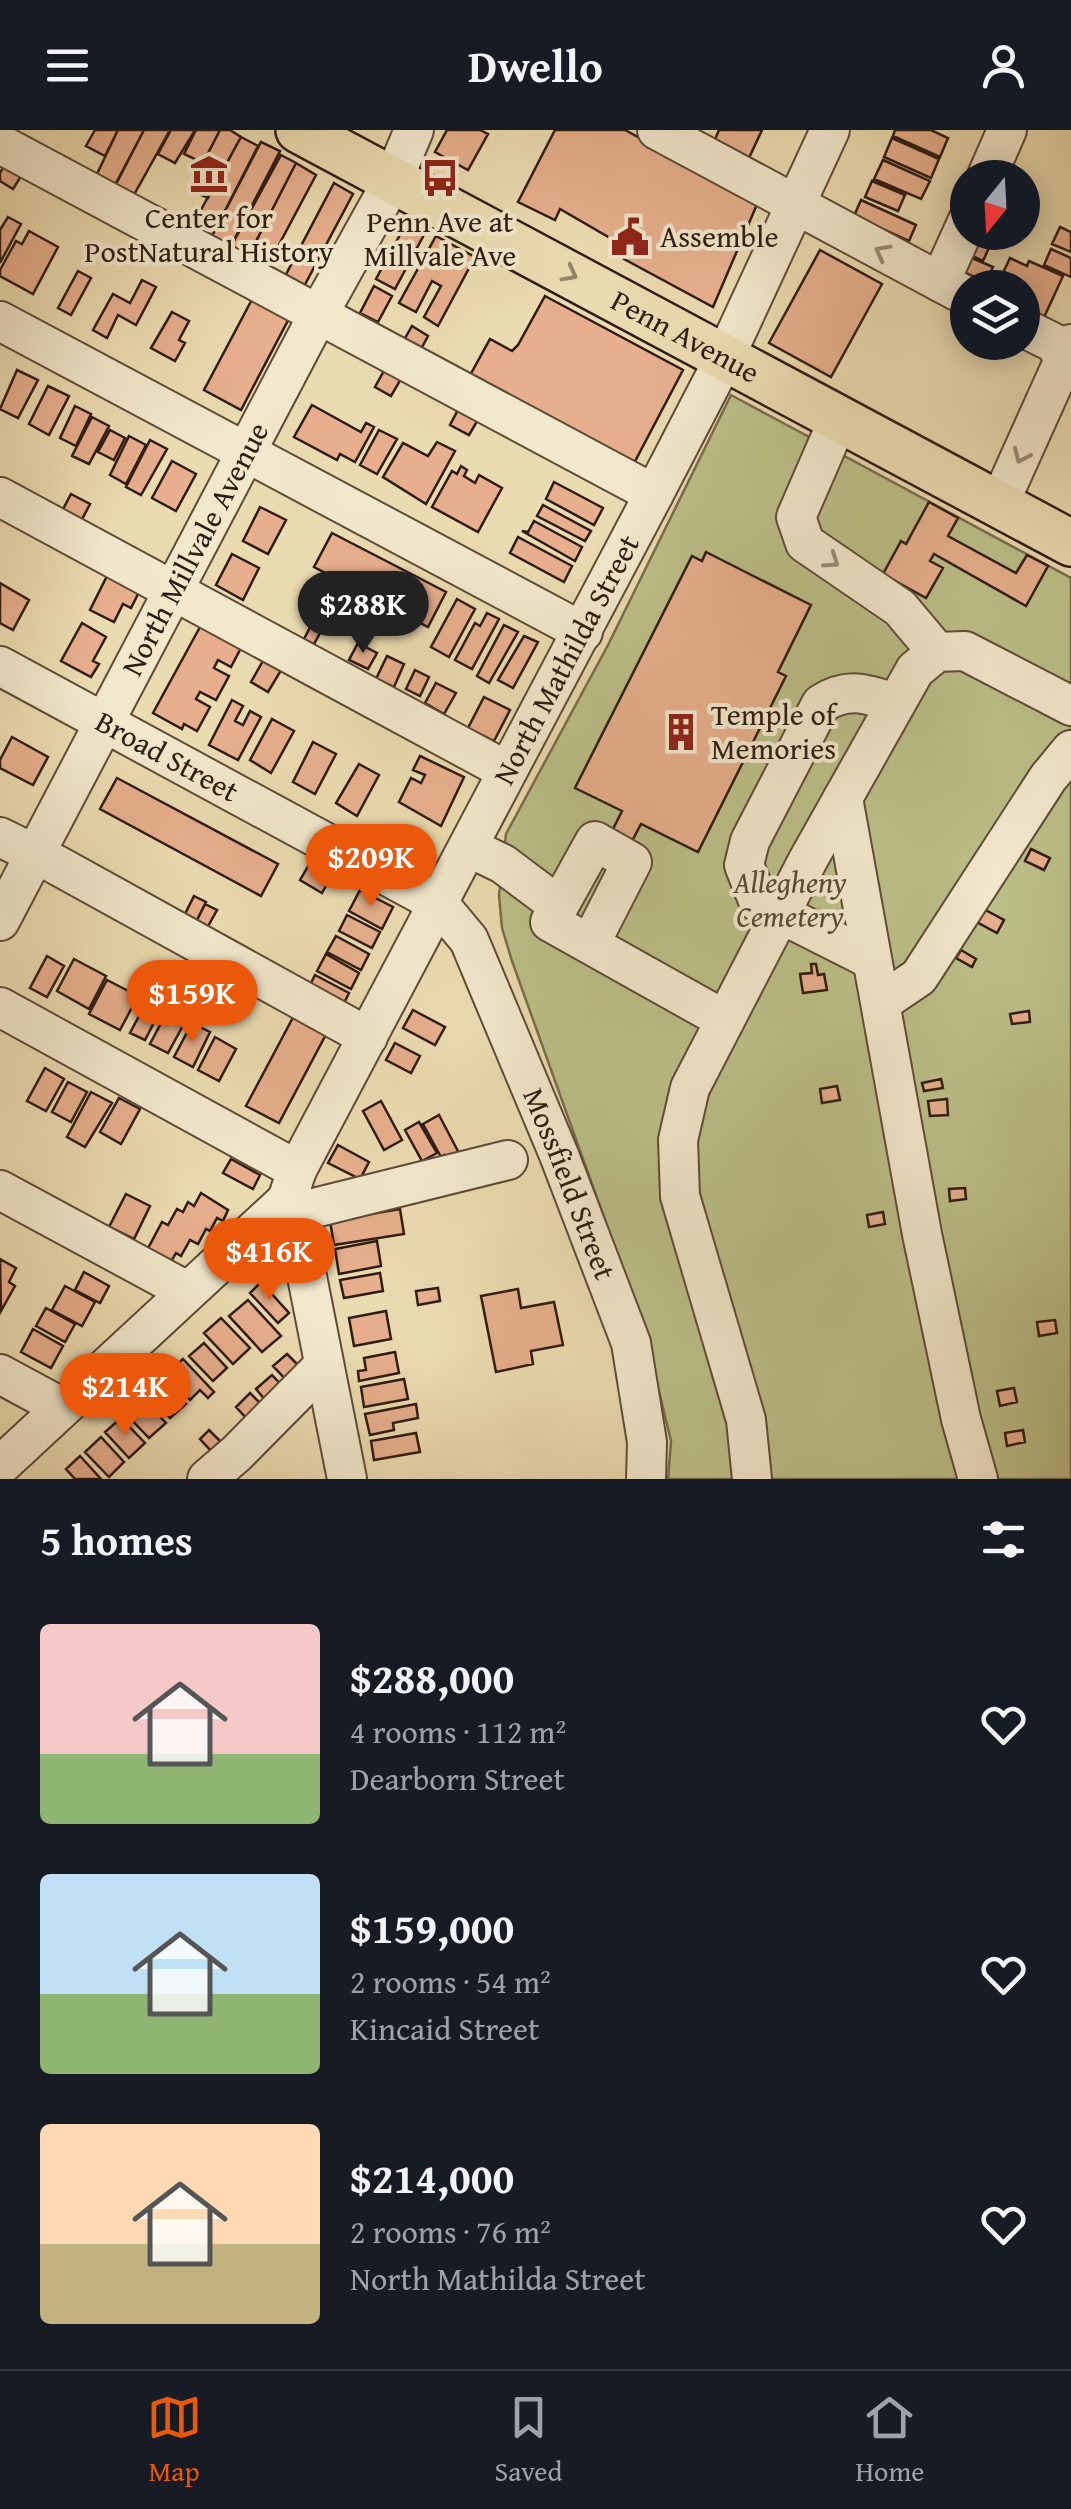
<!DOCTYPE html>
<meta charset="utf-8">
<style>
body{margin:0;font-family:"Gentium Book Plus",serif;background:#20242c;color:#f1f3f6;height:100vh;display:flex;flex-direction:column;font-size:38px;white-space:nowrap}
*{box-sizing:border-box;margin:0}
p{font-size:32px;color:#9ea1a6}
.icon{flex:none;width:55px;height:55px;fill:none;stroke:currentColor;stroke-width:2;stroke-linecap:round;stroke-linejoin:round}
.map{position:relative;height:1349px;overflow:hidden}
.panel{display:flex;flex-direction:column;background:#171b24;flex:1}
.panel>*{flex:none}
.needle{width:65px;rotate:198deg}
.fabs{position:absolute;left:950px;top:30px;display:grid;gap:20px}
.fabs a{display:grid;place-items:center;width:90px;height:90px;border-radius:50%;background:#171b24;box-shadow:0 5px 25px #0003;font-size:50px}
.price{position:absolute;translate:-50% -85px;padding:0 22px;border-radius:35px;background:#ea580c;color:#fff;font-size:32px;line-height:65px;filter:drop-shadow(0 2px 5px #0008)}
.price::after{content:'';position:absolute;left:50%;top:60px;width:30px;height:22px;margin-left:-15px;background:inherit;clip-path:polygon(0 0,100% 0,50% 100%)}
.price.on{background:#222;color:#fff}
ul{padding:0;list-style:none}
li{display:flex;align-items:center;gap:30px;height:250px;padding:0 40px}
li span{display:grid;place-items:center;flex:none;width:280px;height:200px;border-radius:10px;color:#555}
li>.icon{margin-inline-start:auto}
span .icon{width:120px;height:120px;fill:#fffc;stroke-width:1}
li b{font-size:42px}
h2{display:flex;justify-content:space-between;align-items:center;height:120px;padding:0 40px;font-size:42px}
header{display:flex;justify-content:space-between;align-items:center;height:130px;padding:0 40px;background:#171b24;font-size:45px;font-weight:600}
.dock{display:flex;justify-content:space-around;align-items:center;height:140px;border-top:2px solid #363941;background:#171b24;font-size:28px;color:#9ea1a6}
.dock a{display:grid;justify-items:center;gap:5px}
.dock .on{color:#ea580c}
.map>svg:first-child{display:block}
.green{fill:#bcbf88;stroke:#766e4c;stroke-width:2.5}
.building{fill:#e7af8d;stroke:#2f1c11;stroke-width:2.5}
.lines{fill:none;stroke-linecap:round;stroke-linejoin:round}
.minor-casing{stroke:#5e4c39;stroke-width:42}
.major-casing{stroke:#2f1c11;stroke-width:50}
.minor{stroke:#f2e8cc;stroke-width:38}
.major{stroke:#ebdbb0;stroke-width:45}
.oneway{stroke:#9a8c78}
.oneway2{stroke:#968568}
.labels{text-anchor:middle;stroke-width:8;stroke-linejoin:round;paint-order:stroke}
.poi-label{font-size:30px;fill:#2f1c11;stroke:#f2e8cc}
.street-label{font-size:30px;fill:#2f1c11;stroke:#f2e8cc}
.park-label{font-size:30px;font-style:italic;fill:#594d35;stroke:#f2e8cc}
</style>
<header><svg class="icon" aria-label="menu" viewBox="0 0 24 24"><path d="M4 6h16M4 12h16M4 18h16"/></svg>Dwello<svg class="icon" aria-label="person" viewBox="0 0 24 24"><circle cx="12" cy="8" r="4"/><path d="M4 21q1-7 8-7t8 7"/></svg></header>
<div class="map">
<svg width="1071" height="1349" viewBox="0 0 1071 1349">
<rect width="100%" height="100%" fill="#ebdbb0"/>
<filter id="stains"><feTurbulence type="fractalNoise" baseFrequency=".002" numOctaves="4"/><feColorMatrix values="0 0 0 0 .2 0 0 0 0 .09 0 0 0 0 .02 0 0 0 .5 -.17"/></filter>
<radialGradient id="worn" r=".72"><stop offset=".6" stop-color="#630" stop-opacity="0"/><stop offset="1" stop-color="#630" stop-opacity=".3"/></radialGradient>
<path class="green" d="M731,265L1071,448V1349H668L671,1311L644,1199L512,831L502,798L499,765L506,704L608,515Z"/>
<path class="building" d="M95,0H118L105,26L86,16Z
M118,0H144L115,55L96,46Z
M144,0H170L130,72L113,60Z
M171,0H195L175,33L158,24Z
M196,0H220L203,33L184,24Z
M220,0H230L241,7L208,68L199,64L201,59L192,54Z
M447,0H480L488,4L468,40L435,22Z
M555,0H625L758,72L713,177L624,129L629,119L560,79L555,90L518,72Z
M719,0H762L748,30L713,14Z
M895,0H931L948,8L940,27L893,6Z
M241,7L258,16L210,110L191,98Z
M892,8L939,29L931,48L884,27Z
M261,12L280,21L229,120L210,110Z
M281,25L296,33L247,129L229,120Z
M8,29L25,40L13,59L0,51V43Z
M883,30L930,51L921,69L874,49Z
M296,33L316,45L265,141L247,129Z
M872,51L905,65L898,81L865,67Z
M334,53L353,64L301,162L282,152Z
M861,70L916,95L909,111L854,86Z
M8,87L21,94L0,133V100Z
M408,90L426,101L395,159L376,149Z
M1060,97L1071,102V122L1052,114Z
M29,101L58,117L33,164L0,146V140L16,111L22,114Z
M436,106L475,127L438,196L424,187L441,156L432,151L416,182L399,173Z
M975,107L991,113L983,131L968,124Z
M1051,119L1071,128V147L1044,135Z
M820,120L882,154L831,247L769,213Z
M965,125L993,137L986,152L959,140Z
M1010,128L1027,136L1029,131L1063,146L1041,194L1022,186L1025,153L1003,143Z
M78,141L91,148L71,185L58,178Z
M142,150L156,157L136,195L118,185L107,208L93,200L113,164L130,173Z
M374,156L392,166L378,192L360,183Z
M257,160L294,179L241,280L204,260Z
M545,166L683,240L632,337L468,249L490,209L512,221L518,215Z
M172,182L189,191L179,210L185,213L175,231L151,218Z
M412,196L428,206L421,219L404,210Z
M385,239L401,249L391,266L375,257Z
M17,240L38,250L18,288L0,279Z
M48,256L69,266L49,305L29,294Z
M312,275L361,302L366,293L374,297L355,332L340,324L337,330L294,307Z
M75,276L91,284L76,316L60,308Z
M459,278L479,288L469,305L450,295Z
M92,287L109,296L89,334L72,326Z
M110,300L125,308L114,330L98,322Z
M379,300L397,309L377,344L360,335Z
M129,306L146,315L126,354L110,345Z
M150,310L167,319L141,365L126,357Z
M437,312L455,321L426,374L383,347L403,313L428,326Z
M172,331L196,344L176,381L152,368Z
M461,336L467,340L464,346L475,353L479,345L502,358L478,402L432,377L452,341L457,344Z
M554,352L603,378L594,395L546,369Z
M71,364L90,374L80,393L61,383Z
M929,372L958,388L948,406L1016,443L1027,425L1048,436L1026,476L934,424L930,431L943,438L926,468L883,444L901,411L906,414Z
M543,375L591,401L585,411L537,386Z
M260,377L286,390L268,424L243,411Z
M534,391L582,417L575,431L522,401L528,402Z
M332,403L446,462L428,497L314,437Z
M518,407L572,436L564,452L510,423Z
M706,422L811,475L778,542L786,546L698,722L641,694L630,715L610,705L622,681L575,658L692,426L702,431Z
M232,424L259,438L243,470L216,455Z
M108,444L140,460L131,478L123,474L114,492L90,480Z
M0,453L29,470L13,500L0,493Z
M457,469L475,479L449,527L431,517Z
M487,483L499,489L472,539L455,530L475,493L480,496Z
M206,486L243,514L231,537L218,530L214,538L229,546L216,570L200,562L196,569L210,577L197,601L184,594L182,599L153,583Z
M316,486L326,492L314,514L304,509Z
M82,493L106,507L93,531L99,534L91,547L61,531Z
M504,495L518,502L489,553L477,546Z
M524,506L538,512L513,558L498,550Z
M358,513L377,523L368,539L349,530Z
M268,522L286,532L268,562L251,552Z
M387,526L404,534L394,557L376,549Z
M415,540L429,547L420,566L406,559Z
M436,553L456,563L444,584L425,573Z
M484,567L510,580L494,611L468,598Z
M232,570L243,576L235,591L243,595L250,581L261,587L238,630L209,615Z
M272,589L294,601L271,643L250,630Z
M12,607L48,627L33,655L0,638V630Z
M313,612L336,624L315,664L293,652Z
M420,626L464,647L441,696L399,672L411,648L421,653L425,645L413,640Z
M359,634L379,645L357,686L336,673Z
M117,648L278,734L261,766L100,679Z
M1031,719L1050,728L1044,740L1025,731Z
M310,733L332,745L322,763L300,750Z
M360,760L393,777L382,799L349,781Z
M194,766L206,772L196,792L184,786Z
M205,774L217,780L207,798L196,792Z
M980,777L1004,790L997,803L973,790Z
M347,785L380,802L372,818L339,801Z
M336,806L369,824L361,840L327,822Z
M961,820L976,829L972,837L956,828Z
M326,824L359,843L351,859L317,841Z
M47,826L64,836L47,867L30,858Z
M200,826L217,835L207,855L190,846Z
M74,829L106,846L89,879L57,861Z
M811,834H816L818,845L824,844L827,860L803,863L800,844L812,843Z
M315,845L349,863L341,879L307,861Z
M107,850L138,866L120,900L89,884Z
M148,869L162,877L145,910L130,903Z
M298,878L331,895L279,993L246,976Z
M168,880L186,890L168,923L150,914Z
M413,880L445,897L435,915L403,898Z
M1029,881L1030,892L1012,894L1010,884Z
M192,893L210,902L193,937L174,927Z
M215,907L236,919L219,951L198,940Z
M395,913L420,926L411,943L386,930Z
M45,938L64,949L46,981L27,971Z
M941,949L943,958L924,961L922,953Z
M68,952L87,962L71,992L52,982Z
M837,956L840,970L822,973L820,959Z
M91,962L112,973L85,1017L67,1007Z
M119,968L140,979L121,1014L100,1002Z
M947,969L948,985L930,986L928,971Z
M381,971L402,1010L384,1020L363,981Z
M439,985L460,1025L447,1032L444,1025L441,1027L423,994Z
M419,992L437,1023L422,1031L405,1000Z
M338,1015L369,1032L360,1049L328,1033Z
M231,1029L260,1045L253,1059L223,1043Z
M965,1058L966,1069L950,1071L949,1059Z
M201,1063L228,1080L223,1091L217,1088L210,1101L206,1099L198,1114L190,1110L181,1126L176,1123L168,1137L145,1124L162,1092L168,1095L177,1079L183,1082L188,1072L194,1076Z
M126,1064L150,1076L134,1109L109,1097Z
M400,1079L404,1104L334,1115L330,1091Z
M883,1082L885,1094L869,1097L867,1085Z
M377,1111L381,1136L339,1144L335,1119Z
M0,1129L16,1138L9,1152L15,1156L1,1181Z
M84,1142L109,1156L100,1173L75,1160Z
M380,1143L383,1161L344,1168L340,1150Z
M261,1152L289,1183L278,1193L250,1163Z
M65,1156L95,1172L82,1196L52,1180Z
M438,1158L440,1171L418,1175L416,1161Z
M518,1159L521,1178L554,1172L563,1215L531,1221L533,1234L496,1242L481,1166Z
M248,1170L281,1206L262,1222L229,1186Z
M46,1178L75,1194L65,1212L36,1196Z
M386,1181L391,1209L354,1216L349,1188Z
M221,1188L250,1218L233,1234L204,1203Z
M1055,1190L1057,1203L1039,1206L1037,1192Z
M33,1199L63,1216L51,1238L21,1222Z
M204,1213L227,1238L213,1251L189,1226Z
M395,1222L399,1243L359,1251L358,1241L366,1240L364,1228Z
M287,1224L304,1241L290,1254L273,1236Z
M183,1229L214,1262L208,1268L200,1260L190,1270L167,1244Z
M272,1245L285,1259L266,1271L256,1259Z
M162,1249L186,1274L170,1288L147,1263Z
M404,1249L408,1269L364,1277L361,1257Z
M1014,1258L1017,1272L1000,1276L997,1261Z
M250,1263L262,1275L247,1289L236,1277Z
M142,1268L166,1293L149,1308L125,1283Z
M416,1274L418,1288L393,1293L394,1300L370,1305L365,1284Z
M121,1288L145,1313L129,1328L105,1302Z
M209,1300L222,1313L212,1322L200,1309Z
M1023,1300L1025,1312L1007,1316L1005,1303Z
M416,1303L420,1322L374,1330L371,1311Z
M101,1307L124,1332L109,1347L85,1322Z
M80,1326L101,1349H75L66,1339Z"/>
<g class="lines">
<g class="minor-casing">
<g id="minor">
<path d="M657,0L968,167"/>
<path d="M0,14L654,364"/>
<path d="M986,48L1007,0"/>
<path d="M940,152L968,90"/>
<path d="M0,191L583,502"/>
<path d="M1022,197L1054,213L1071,237"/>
<path d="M839,288L796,387L805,413L900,478L937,522"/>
<path d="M0,367L507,641"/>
<path d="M999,374L1071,214"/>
<path id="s1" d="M0,536L439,774L469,810L559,1025L631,1213L647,1312L646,1349"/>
<path d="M843,668L922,1104L961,1289L978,1349"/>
<path d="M0,707L55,734L368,907"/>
<path d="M468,717L503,734L559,776"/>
<path id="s2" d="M0,791L318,185L393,50L414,0"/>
<path d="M590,814L632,732L595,711L550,792L725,890"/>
<path d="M872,830L759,773L744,735L750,711L821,574C847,557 866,563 894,573"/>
<path d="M882,872L919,847L1048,648L1071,620"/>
<path d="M0,877L297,1040"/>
<path d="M0,1060L187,1161"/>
<path d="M287,1070L299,1106L347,1349"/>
<path d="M287,1070L310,1079L508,1030"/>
<path d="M0,1244L61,1277"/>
<path id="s3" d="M0,1336L287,1070L297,1040L654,364L725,227L830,0"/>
<path d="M207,1349L236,1324L324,1235"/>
<path d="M752,1349L746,1290L680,1066L678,1010L690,958L808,730L915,540L937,522L965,521L1071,576"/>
</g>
</g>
<g class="major-casing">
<g id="major">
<path id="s4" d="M299,0L1071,413"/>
</g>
</g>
<use href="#minor" class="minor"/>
<use href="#major" class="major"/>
</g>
<defs><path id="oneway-chevron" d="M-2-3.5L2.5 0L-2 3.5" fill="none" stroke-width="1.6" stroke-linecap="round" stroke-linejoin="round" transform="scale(2.5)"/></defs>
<g class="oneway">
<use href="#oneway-chevron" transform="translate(882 122) rotate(-152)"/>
<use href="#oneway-chevron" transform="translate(1021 326) rotate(114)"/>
<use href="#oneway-chevron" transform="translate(832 431) rotate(34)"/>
</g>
<use class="oneway2" href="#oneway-chevron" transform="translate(570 144) rotate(28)"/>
<defs>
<g id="museum-bare" transform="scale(3)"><path d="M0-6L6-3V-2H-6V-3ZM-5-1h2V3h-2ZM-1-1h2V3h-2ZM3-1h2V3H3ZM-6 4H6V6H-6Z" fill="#8f2418" stroke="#f2e8cc" stroke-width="2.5" paint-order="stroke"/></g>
<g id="bus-bare" transform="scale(3)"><path d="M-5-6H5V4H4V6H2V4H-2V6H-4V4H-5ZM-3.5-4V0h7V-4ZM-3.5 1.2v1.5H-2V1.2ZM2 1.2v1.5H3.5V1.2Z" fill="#8f2418" stroke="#f2e8cc" stroke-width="2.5" paint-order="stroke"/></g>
<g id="civic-bare" transform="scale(3)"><path d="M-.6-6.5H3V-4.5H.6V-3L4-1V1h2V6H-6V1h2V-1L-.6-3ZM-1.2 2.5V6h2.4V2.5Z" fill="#8f2418" stroke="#f2e8cc" stroke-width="2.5" paint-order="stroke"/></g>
<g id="building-bare" transform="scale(3)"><path d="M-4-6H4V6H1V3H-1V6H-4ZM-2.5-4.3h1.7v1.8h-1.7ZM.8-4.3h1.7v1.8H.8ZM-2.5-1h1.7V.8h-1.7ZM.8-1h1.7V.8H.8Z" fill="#8f2418" stroke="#f2e8cc" stroke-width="2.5" paint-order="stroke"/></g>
</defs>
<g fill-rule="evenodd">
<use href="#museum-bare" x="209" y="44"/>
<use href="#bus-bare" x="440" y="48"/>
<use href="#civic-bare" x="630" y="107"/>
<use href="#building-bare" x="681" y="602"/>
</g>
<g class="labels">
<g class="poi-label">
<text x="209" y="98">Center for<tspan x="209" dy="34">PostNatural History</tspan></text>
<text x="440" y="102">Penn Ave at<tspan x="440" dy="34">Millvale Ave</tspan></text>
<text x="660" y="117" text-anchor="start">Assemble</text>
<text x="711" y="595" text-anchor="start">Temple of<tspan x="711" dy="34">Memories</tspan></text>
</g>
<g class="street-label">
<text dy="10" stroke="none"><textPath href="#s4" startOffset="438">Penn Avenue</textPath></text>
<text dy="10" stroke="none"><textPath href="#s2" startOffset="420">North Millvale Avenue</textPath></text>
<text dy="10" stroke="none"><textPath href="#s3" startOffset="1000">North Mathilda Street</textPath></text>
<text dy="10" stroke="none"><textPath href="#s1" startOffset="190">Broad Street</textPath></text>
<text dy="10" stroke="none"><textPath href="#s1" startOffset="810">Mossfield Street</textPath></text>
</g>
<g class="park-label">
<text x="790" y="763">Allegheny<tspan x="790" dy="34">Cemetery</tspan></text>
</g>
</g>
<rect width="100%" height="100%" filter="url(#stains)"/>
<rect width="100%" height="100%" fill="url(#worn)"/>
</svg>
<div class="fabs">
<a><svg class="needle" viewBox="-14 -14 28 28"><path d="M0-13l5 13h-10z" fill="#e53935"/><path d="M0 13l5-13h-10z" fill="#9ea1a6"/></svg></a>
<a><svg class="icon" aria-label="layers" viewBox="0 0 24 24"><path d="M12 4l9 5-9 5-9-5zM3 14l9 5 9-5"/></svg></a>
</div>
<b class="price on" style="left:363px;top:526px">$288K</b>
<b class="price" style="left:371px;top:779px">$209K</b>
<b class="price" style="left:192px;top:915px">$159K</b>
<b class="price" style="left:269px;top:1173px">$416K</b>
<b class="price" style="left:125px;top:1308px">$214K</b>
</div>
<section class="panel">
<h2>5 homes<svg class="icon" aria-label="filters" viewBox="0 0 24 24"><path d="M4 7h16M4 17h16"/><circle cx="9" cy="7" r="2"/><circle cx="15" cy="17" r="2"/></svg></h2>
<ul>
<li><span style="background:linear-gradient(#f6c9c9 65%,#8fb573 0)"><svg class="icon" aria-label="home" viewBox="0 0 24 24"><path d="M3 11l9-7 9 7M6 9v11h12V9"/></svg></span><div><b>$288,000</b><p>4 rooms · 112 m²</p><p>Dearborn Street</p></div><svg class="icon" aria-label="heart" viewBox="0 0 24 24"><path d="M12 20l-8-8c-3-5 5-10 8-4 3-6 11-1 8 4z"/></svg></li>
<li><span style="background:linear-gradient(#bfe0f5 60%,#8fb573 0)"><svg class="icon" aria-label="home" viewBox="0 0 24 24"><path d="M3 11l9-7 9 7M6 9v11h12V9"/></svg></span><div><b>$159,000</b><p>2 rooms · 54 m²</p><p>Kincaid Street</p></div><svg class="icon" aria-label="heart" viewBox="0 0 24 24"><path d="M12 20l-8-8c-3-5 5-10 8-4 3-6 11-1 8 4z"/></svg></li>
<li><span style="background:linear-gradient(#ffd9b3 60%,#c2b280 0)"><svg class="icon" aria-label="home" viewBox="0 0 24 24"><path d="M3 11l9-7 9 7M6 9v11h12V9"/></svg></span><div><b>$214,000</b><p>2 rooms · 76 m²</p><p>North Mathilda Street</p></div><svg class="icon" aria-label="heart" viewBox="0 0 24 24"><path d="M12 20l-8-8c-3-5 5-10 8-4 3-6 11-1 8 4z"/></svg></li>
</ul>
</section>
<nav class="dock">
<a class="on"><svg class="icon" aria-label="map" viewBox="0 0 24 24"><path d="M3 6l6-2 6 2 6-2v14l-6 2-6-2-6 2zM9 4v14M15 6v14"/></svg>Map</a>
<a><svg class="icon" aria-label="saved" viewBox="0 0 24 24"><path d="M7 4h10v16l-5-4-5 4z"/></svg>Saved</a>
<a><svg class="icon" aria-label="home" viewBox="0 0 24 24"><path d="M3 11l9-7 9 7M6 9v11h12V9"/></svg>Home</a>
</nav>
